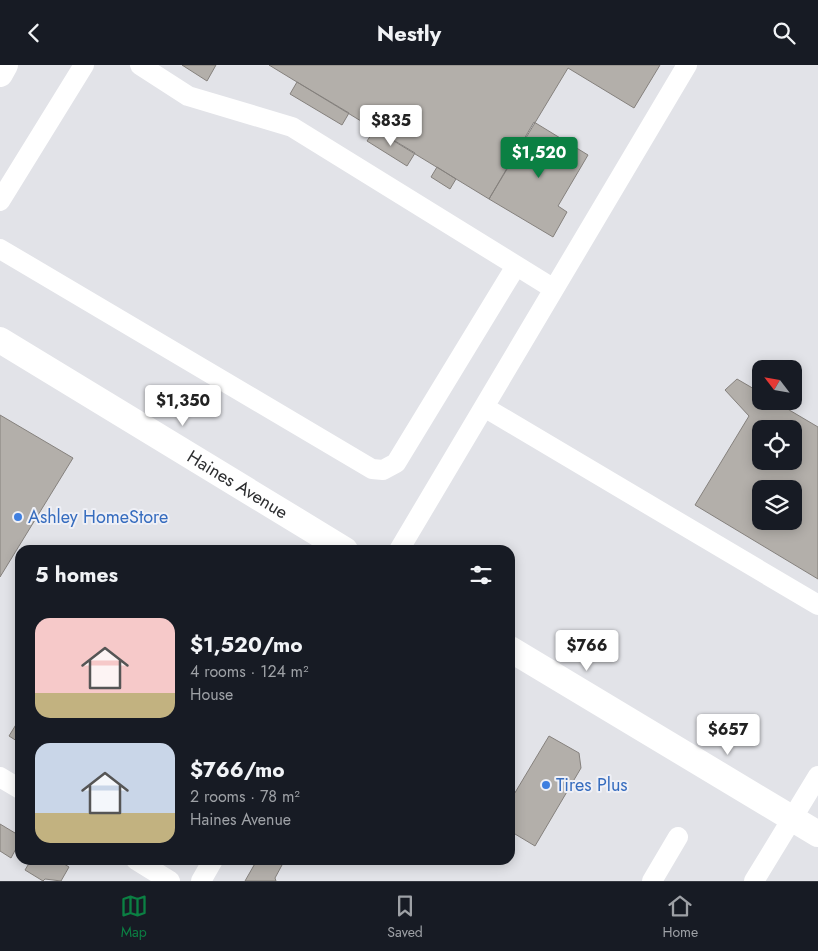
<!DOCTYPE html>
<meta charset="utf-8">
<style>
body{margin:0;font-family:Jost,sans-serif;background:#242831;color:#f1f3f6;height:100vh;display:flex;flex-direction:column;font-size:19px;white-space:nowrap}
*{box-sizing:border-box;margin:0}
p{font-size:16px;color:#9ea1a6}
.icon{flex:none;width:28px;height:28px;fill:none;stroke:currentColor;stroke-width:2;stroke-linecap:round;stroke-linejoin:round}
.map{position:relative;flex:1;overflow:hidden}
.side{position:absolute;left:15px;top:480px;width:500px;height:320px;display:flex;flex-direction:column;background:#171b24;border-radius:15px;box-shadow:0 2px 12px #0003}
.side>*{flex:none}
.needle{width:32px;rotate:301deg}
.fabs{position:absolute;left:752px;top:295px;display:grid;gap:10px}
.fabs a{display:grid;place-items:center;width:50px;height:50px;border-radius:10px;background:#171b24;box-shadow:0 2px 12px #0003;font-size:25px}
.price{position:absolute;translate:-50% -42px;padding:0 11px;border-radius:5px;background:#fff;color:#222;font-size:16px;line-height:32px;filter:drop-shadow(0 1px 2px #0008)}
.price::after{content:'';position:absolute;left:50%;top:30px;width:15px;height:11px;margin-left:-8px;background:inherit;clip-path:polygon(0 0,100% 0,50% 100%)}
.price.active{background:#0b8043;color:#fff}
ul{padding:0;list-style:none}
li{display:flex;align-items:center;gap:15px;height:125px;padding:0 20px}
li span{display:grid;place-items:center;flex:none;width:140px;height:100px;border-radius:15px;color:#555}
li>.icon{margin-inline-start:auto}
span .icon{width:60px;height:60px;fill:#fffc;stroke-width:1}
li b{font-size:21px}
h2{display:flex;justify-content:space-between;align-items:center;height:60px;padding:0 20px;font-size:21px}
header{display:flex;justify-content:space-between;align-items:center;height:65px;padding:0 20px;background:#171b24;font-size:22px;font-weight:700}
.dock{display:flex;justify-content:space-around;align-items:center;height:70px;border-top:1px solid #363941;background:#171b24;font-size:14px;color:#9ea1a6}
.dock a{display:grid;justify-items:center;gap:2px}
.dock .active{color:#0b8043}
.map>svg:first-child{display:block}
.building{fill:#b3afaa;stroke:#85817d;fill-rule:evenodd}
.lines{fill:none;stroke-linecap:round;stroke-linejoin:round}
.minor{stroke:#fff;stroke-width:20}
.major{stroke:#fff;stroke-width:26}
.shop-dot{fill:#3f7fe0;stroke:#eff0f6;stroke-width:2}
.labels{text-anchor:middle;stroke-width:4;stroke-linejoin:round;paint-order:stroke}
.street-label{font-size:18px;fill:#2d2e30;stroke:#eff0f6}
.shop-label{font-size:18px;fill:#366cbe;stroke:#eff0f6;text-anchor:start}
</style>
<header><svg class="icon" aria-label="back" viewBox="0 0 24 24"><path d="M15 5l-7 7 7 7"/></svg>Nestly<svg class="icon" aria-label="search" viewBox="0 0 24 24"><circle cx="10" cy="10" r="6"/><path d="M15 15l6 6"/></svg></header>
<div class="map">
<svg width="818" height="816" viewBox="0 0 818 816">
<rect width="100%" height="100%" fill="#e2e3e8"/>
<path class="building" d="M182,0H216L207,16Z
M269,0H660L634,43L568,3L489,134Z
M297,17L349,48L342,60L290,29Z
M534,57L588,90L558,141L567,147L553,172L489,134Z
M375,64L415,88L407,101L367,76Z
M437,102L456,114L450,124L431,112Z
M737,314L761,328V336H774L818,362V514L695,440L749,351L725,325ZM761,364H794V396H761ZM761,424H794V456H761Z
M0,350L73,393L0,512Z
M20,653V678L9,671Z
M549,671L579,688L581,703L535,781L510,766V736Z
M0,759L20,771V776L11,793L0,786Z
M31,795H58L69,802L61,816L45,814L43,816L25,805Z
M257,795H273L282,800L275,813L276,816H245Z"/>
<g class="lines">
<path class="minor" d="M140,0L188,31L292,62L554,224
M0,136L84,0
M0,184L372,404L383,405L396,398L516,201
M484,342L818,540
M399,485L687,0
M0,712L20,724
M136,795L170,816
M201,816L213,795
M652,816L678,772
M754,816L818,711"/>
<g class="major">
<path d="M0,9L5,0"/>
<path id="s1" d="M0,275L345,485"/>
<path d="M510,584L818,769"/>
</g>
</g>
<g class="shop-dot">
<circle cx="18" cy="452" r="5"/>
<circle cx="546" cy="720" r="5"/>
</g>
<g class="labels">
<g class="street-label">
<text dy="6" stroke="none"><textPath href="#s1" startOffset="278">Haines Avenue</textPath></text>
</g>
<g class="shop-label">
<text x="28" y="458">Ashley HomeStore</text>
<text x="556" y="726">Tires Plus</text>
</g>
</g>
</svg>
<div class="fabs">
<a><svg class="needle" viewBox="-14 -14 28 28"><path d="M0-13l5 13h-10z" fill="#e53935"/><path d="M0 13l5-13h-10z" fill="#9ea1a6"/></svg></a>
<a><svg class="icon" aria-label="locate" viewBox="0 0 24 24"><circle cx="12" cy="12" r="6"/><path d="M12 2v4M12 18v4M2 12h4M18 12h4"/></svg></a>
<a><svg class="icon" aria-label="layers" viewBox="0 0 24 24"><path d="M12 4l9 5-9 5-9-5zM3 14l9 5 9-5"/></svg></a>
</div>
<b class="price" style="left:391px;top:82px">$835</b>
<b class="price active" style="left:539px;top:114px">$1,520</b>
<b class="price" style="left:183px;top:362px">$1,350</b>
<b class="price" style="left:587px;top:607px">$766</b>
<b class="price" style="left:728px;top:691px">$657</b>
<section class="side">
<h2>5 homes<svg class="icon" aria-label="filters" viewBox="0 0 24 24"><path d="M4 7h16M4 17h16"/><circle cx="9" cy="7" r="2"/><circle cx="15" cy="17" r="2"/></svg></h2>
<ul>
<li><span style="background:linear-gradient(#f6c9c9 75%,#c2b280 0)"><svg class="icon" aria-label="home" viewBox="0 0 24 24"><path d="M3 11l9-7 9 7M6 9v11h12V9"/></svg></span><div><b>$1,520/mo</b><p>4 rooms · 124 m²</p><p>House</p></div></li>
<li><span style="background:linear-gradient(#c9d6e8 70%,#c2b280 0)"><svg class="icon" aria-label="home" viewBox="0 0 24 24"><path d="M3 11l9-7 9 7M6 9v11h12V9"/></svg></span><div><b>$766/mo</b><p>2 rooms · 78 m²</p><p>Haines Avenue</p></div></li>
</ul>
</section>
</div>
<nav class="dock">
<a class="active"><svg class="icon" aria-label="map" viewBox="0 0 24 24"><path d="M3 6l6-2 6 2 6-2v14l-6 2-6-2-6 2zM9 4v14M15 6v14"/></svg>Map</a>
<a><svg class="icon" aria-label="saved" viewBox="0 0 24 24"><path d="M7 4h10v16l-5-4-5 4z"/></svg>Saved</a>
<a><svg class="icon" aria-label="home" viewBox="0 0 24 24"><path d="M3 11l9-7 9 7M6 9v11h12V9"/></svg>Home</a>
</nav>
